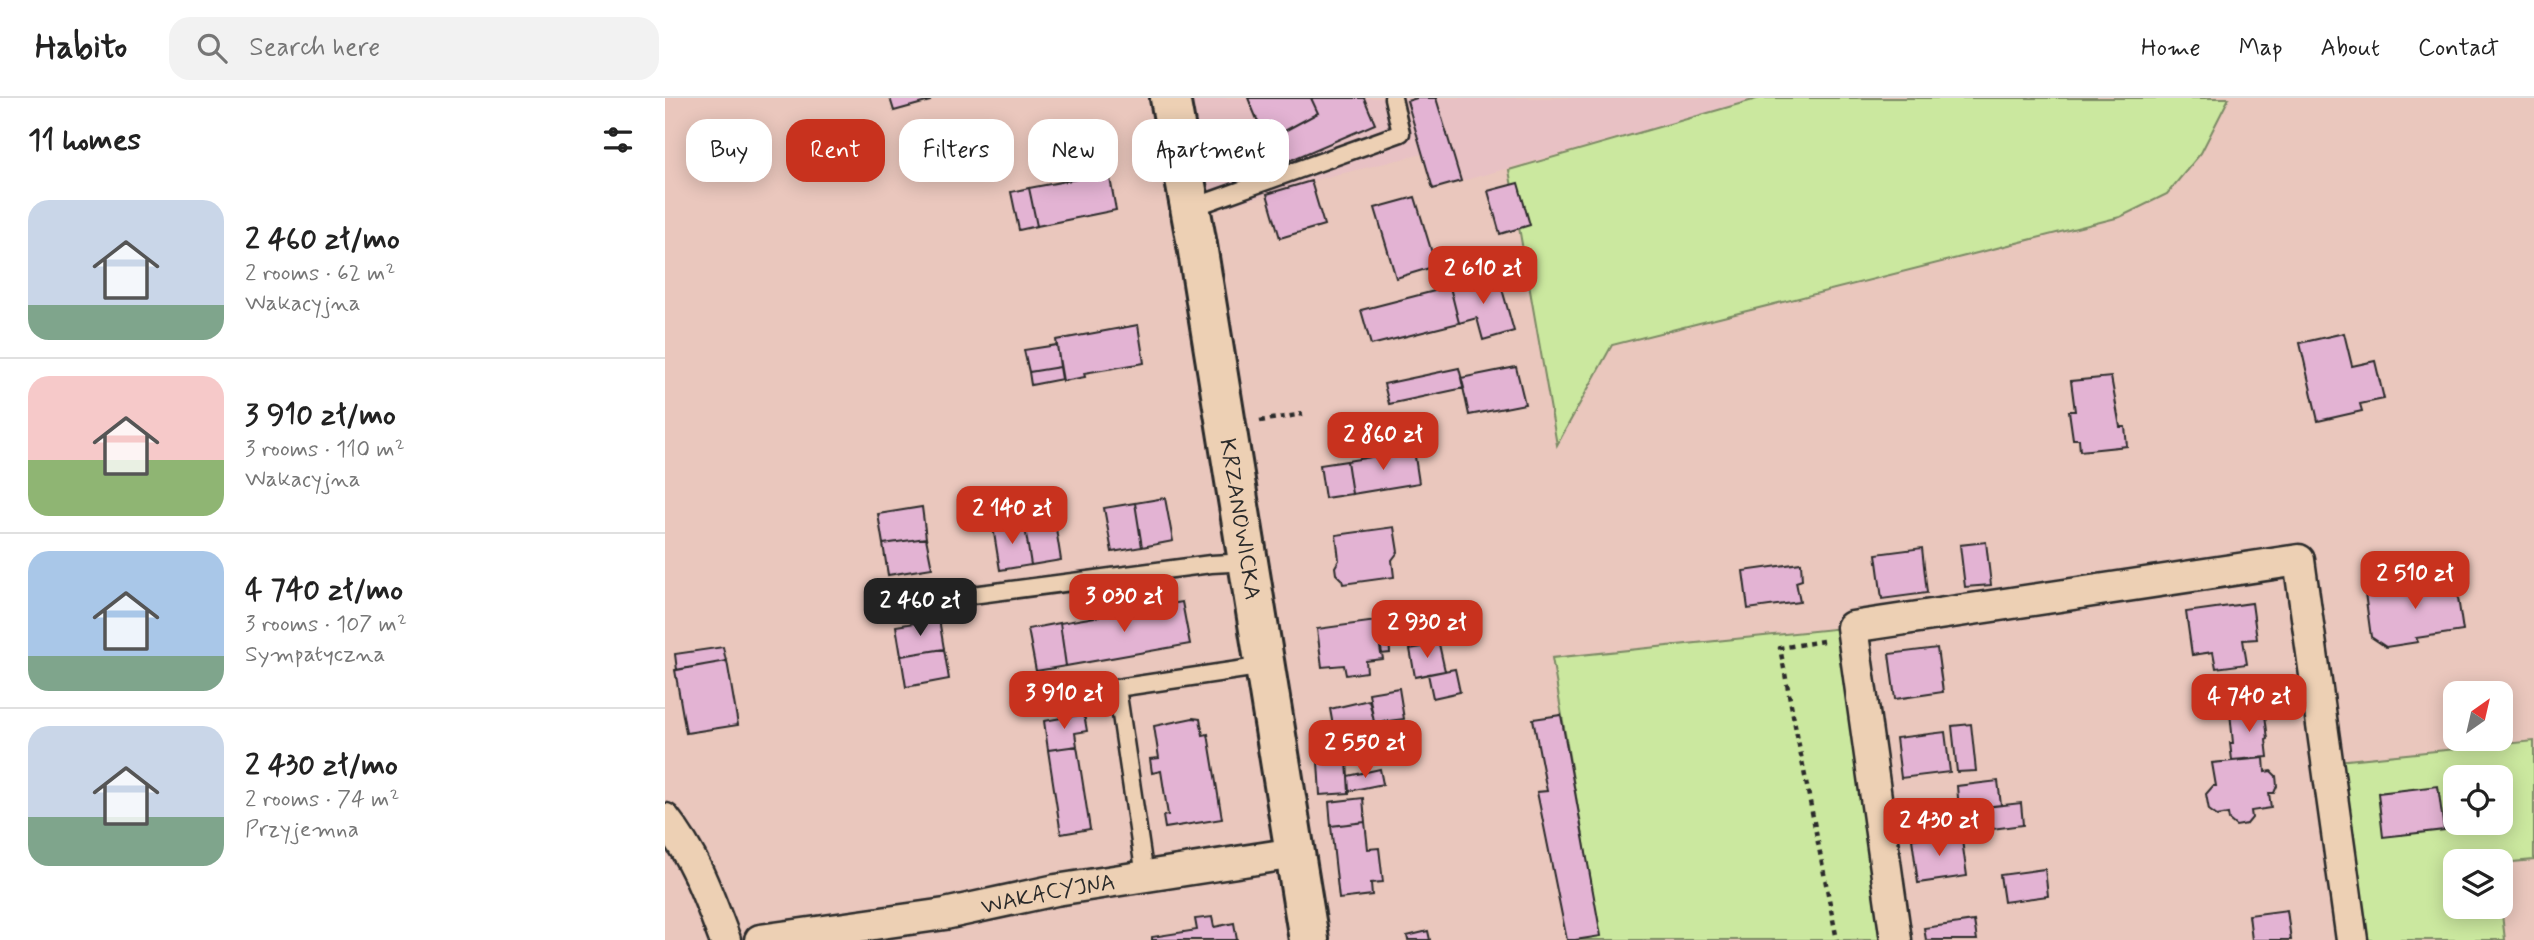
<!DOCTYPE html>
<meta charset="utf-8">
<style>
body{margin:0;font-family:Mynerve,sans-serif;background:#f2f2f2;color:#222;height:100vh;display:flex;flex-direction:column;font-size:26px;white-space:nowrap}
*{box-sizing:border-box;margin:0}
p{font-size:23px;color:#767676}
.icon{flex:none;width:38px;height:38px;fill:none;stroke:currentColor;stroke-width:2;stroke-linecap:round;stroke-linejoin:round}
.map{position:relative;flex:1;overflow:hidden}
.sheet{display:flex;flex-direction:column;background:#fff;width:665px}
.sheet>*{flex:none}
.banner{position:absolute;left:21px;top:21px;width:665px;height:63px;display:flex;gap:14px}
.needle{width:46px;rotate:34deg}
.tools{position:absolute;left:1778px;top:583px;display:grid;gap:14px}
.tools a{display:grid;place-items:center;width:70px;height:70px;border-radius:14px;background:#fff;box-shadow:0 4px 18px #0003;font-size:35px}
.price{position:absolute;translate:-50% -60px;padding:0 16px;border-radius:14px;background:#c8321e;color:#fff;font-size:23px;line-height:46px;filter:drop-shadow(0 2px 4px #0008)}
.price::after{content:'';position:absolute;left:50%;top:42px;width:21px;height:16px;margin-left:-10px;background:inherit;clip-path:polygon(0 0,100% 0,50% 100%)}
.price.selected{background:#222;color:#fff}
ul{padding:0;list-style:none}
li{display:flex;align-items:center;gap:21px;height:175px;padding:0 28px}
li+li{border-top:2px solid #e0e0e0}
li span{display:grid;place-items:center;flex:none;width:196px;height:140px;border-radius:21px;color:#555}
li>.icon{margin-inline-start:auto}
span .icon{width:84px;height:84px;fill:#fffc;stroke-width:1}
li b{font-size:30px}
h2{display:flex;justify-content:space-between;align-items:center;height:84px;padding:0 28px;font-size:30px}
.pill{padding:0 24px;border-radius:21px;background:#fff;box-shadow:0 4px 18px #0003;font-size:24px;line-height:63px}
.pill.selected{background:#c8321e;color:#fff}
header{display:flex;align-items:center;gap:42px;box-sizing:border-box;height:98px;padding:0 35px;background:#fff;border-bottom:2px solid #e0e0e0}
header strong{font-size:33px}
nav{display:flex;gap:38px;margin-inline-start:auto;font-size:24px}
.search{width:490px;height:63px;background:#f2f2f2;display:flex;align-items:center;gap:18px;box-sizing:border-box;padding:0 24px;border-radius:21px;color:#767676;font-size:26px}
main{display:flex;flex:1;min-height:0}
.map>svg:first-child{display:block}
.built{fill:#e8c1c4}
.green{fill:#cbe89f;stroke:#7b8a65;stroke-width:2;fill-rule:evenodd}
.building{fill:#e3b3d3;stroke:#2b2b2b;stroke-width:2}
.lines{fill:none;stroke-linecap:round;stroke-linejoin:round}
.lane-casing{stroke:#2b2b2b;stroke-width:21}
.street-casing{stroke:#2b2b2b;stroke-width:35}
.secondary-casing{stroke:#2b2b2b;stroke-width:44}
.path{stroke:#2b2b2b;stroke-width:4.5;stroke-dasharray:5 5;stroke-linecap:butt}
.lane{stroke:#edd0b4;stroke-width:16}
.street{stroke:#edd0b4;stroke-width:30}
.secondary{stroke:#edd0b4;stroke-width:38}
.labels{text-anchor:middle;stroke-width:6;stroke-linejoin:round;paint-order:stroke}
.street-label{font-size:23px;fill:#2b2b2b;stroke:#edd0b4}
</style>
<header>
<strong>Habito</strong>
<div class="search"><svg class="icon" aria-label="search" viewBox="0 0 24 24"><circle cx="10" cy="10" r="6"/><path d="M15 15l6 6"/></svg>Search here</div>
<nav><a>Home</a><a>Map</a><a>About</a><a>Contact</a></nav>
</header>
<main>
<section class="sheet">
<h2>11 homes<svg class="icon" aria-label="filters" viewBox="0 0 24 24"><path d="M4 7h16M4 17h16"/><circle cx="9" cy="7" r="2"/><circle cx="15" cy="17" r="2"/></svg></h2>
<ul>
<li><span style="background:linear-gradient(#c9d6e8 75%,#7fa58c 0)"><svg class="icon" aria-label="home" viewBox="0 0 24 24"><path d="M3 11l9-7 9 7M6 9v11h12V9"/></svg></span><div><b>2 460 zł/mo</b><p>2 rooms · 62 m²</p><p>Wakacyjna</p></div></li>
<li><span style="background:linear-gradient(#f6c9c9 60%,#8fb573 0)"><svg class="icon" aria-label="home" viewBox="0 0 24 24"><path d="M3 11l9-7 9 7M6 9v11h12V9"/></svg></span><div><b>3 910 zł/mo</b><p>3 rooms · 110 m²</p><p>Wakacyjna</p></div></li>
<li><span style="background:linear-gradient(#a9c7e8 75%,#7fa58c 0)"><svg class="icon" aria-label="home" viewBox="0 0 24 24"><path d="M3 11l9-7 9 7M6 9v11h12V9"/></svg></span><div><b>4 740 zł/mo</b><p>3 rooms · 107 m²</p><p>Sympatyczna</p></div></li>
<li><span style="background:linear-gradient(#c9d6e8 65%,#7fa58c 0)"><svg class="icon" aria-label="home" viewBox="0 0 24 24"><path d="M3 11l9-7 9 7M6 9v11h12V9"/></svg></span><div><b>2 430 zł/mo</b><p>2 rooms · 74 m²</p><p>Przyjemna</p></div></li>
</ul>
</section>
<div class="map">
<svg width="1869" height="842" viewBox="0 0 1869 842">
<rect width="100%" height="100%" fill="#eac7bd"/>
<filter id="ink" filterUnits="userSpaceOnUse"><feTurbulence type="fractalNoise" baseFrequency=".0143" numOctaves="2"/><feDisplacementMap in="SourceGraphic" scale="14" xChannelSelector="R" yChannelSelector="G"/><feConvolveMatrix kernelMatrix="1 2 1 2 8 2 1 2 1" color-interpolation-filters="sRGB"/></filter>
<g filter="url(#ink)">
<path class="built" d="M505,0H1095L768,91L757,56L646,83L527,119Z"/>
<path class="green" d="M1095,0H1564L1536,55L1502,96L1455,119L947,247L892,347L844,72Z
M1187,529L1231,842H910L935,837L887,560Z
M1869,643V762L1836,765L1790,763V808H1836L1840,842H1687L1663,664ZM1790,679H1836V724H1790Z"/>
<path class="building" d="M225,0H264L265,3L229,13Z
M583,0H646L653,15L601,43Z
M646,0H699L710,26L612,68L601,43L653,15Z
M752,0H771L796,83L768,91L742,3Z
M444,75L451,112L372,128L364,90Z
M646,83L659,127L615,140L602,96Z
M853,85L865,127L835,136L823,93Z
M364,90L372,128L354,132L346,94Z
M750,99L771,168L731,180L710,110Z
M833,177L849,233L818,242L812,220L794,225L785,189Z
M785,189L794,225L706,247L696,212Z
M473,227L479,265L419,275L420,279L398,283L391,242Z
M1679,235L1687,268L1710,263L1719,301L1695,306L1697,313L1653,323L1635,245Z
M392,247L395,269L364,274L359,252Z
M395,269L397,281L366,287L364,274Z
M851,269L860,306L804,317L796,280Z
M794,270L799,290L724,306L719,286Z
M1446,279L1455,329H1460L1462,348L1415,353L1414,341H1408L1404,313H1410L1406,283Z
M749,352L754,385L687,396L682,363Z
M682,363L687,396L660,400L655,367Z
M500,400L508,443L477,449L470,405Z
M470,405L477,449L447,454L439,410Z
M257,409L261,440L218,446L213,416Z
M389,418L396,462L366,467L359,423Z
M359,423L366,467L335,472L328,429Z
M729,429L733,454L727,462L729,479L678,486L677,482L671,476L670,469L674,462L671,437Z
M261,440L267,470L223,477L218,446Z
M1321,444L1326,487L1300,489L1295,447Z
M1257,450L1262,495L1217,501L1211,456Z
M1136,465L1137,482L1131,484L1135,504L1083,511L1078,473Z
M1789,473L1798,533L1751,540L1753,544L1721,549L1706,539L1700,495L1728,490L1729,494L1760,489L1758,477Z
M517,504L525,546L401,568L395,525Z
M1587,505L1592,541L1578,542L1582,566L1551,570L1548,554L1527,557L1521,514Z
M805,509L808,530L749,539L746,518Z
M745,513L749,536L714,542L710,518Z
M274,521L279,551L236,558L231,528Z
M711,523L718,561L701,563L702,574L681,577L679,567L657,569L652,531Z
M395,525L401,568L371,573L363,531Z
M724,540L725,555L716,556L714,542Z
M774,546L780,573L750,579L745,551Z
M58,549L61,563L12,572L10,556Z
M1272,550L1278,594L1230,601L1224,556Z
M279,551L284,581L241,589L236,558Z
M62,563L73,627L21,635L10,572Z
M790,571L795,594L768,600L763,576Z
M734,590L739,621L709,625L704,595Z
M704,602L713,641L672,650L665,611Z
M1599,609L1603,641L1601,642L1603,659L1567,662L1565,645H1568L1565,614Z
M419,616L422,633L410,635L412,648L383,652L379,623Z
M896,617L936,838L910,842H902L872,694L882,693L868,621Z
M528,620L535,621L538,637L543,636L557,721L500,730L498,718L503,717L496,673L487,675L485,661L494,660L489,628Z
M1306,626L1311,673L1292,674L1287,628Z
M1280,634L1285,674L1236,680L1231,640Z
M412,648L425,731L396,736L383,652Z
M1599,660L1600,674L1606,673L1611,678L1612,688L1609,695H1604L1606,710L1586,713L1587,720L1582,726L1571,728L1564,722L1563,716L1552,718L1544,712L1541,696L1548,688H1551L1547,665Z
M682,663L684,695L655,697L653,664Z
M715,671L718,686L684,693L683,678Z
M1333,683L1336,707L1294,712L1292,688Z
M1773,688L1779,732L1718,739L1713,695Z
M698,700L700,724L666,728L664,704Z
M1356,705L1358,727L1296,735L1294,712Z
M700,724L703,751L714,750L718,784L706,785L707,797L674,801L666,728Z
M1296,735L1302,778L1253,785L1247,741Z
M1380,771L1383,798L1339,804L1335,777Z
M1622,812L1626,842H1587L1584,817Z
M547,819L549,829L569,825L572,842H487V839L532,832L530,821Z
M1309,823L1312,842H1261L1259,830Z
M763,833L765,842H743L742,838Z"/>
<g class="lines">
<g class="lane-casing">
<path id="lane" d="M526,110L736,35L728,0
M299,498L546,466L584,464
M480,778L452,590L600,568"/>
</g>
<g class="street-casing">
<g id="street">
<path d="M0,721C30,759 43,797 60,842"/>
<path id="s1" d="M95,842L280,816L391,792L630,755"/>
<path d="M1231,842L1187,529L1634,462L1687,842"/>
</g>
</g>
<g class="secondary-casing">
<g id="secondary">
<path id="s2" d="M505,0L532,147L644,842"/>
</g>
</g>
<path class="path" d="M595,323L638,316
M1158,543L1115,550L1172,842"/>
<use href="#lane" class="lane"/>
<use href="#street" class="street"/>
<use href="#secondary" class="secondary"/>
</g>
</g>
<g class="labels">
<g class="street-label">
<text dy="8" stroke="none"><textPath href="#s2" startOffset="427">KRZANOWICKA</textPath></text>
<text dy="8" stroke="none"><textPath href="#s1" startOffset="292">WAKACYJNA</textPath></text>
</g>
</g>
</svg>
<div class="tools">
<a><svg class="needle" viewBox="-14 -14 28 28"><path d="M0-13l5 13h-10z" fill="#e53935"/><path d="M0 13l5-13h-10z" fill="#767676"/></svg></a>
<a><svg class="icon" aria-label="locate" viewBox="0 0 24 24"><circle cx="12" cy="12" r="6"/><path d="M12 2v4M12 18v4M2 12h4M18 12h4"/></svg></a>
<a><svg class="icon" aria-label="layers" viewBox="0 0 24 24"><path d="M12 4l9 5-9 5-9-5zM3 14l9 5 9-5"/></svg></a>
</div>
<b class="price" style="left:818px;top:208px">2 610 zł</b>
<b class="price" style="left:718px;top:374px">2 860 zł</b>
<b class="price" style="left:347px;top:448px">2 140 zł</b>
<b class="price" style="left:1750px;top:513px">2 510 zł</b>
<b class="price" style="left:459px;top:536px">3 030 zł</b>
<b class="price selected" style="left:255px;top:540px">2 460 zł</b>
<b class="price" style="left:762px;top:562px">2 930 zł</b>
<b class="price" style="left:399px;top:633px">3 910 zł</b>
<b class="price" style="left:1584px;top:636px">4 740 zł</b>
<b class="price" style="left:700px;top:682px">2 550 zł</b>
<b class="price" style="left:1274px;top:760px">2 430 zł</b>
<div class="banner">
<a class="pill">Buy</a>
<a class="pill selected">Rent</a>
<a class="pill">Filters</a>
<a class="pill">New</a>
<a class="pill">Apartment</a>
</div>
</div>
</main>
